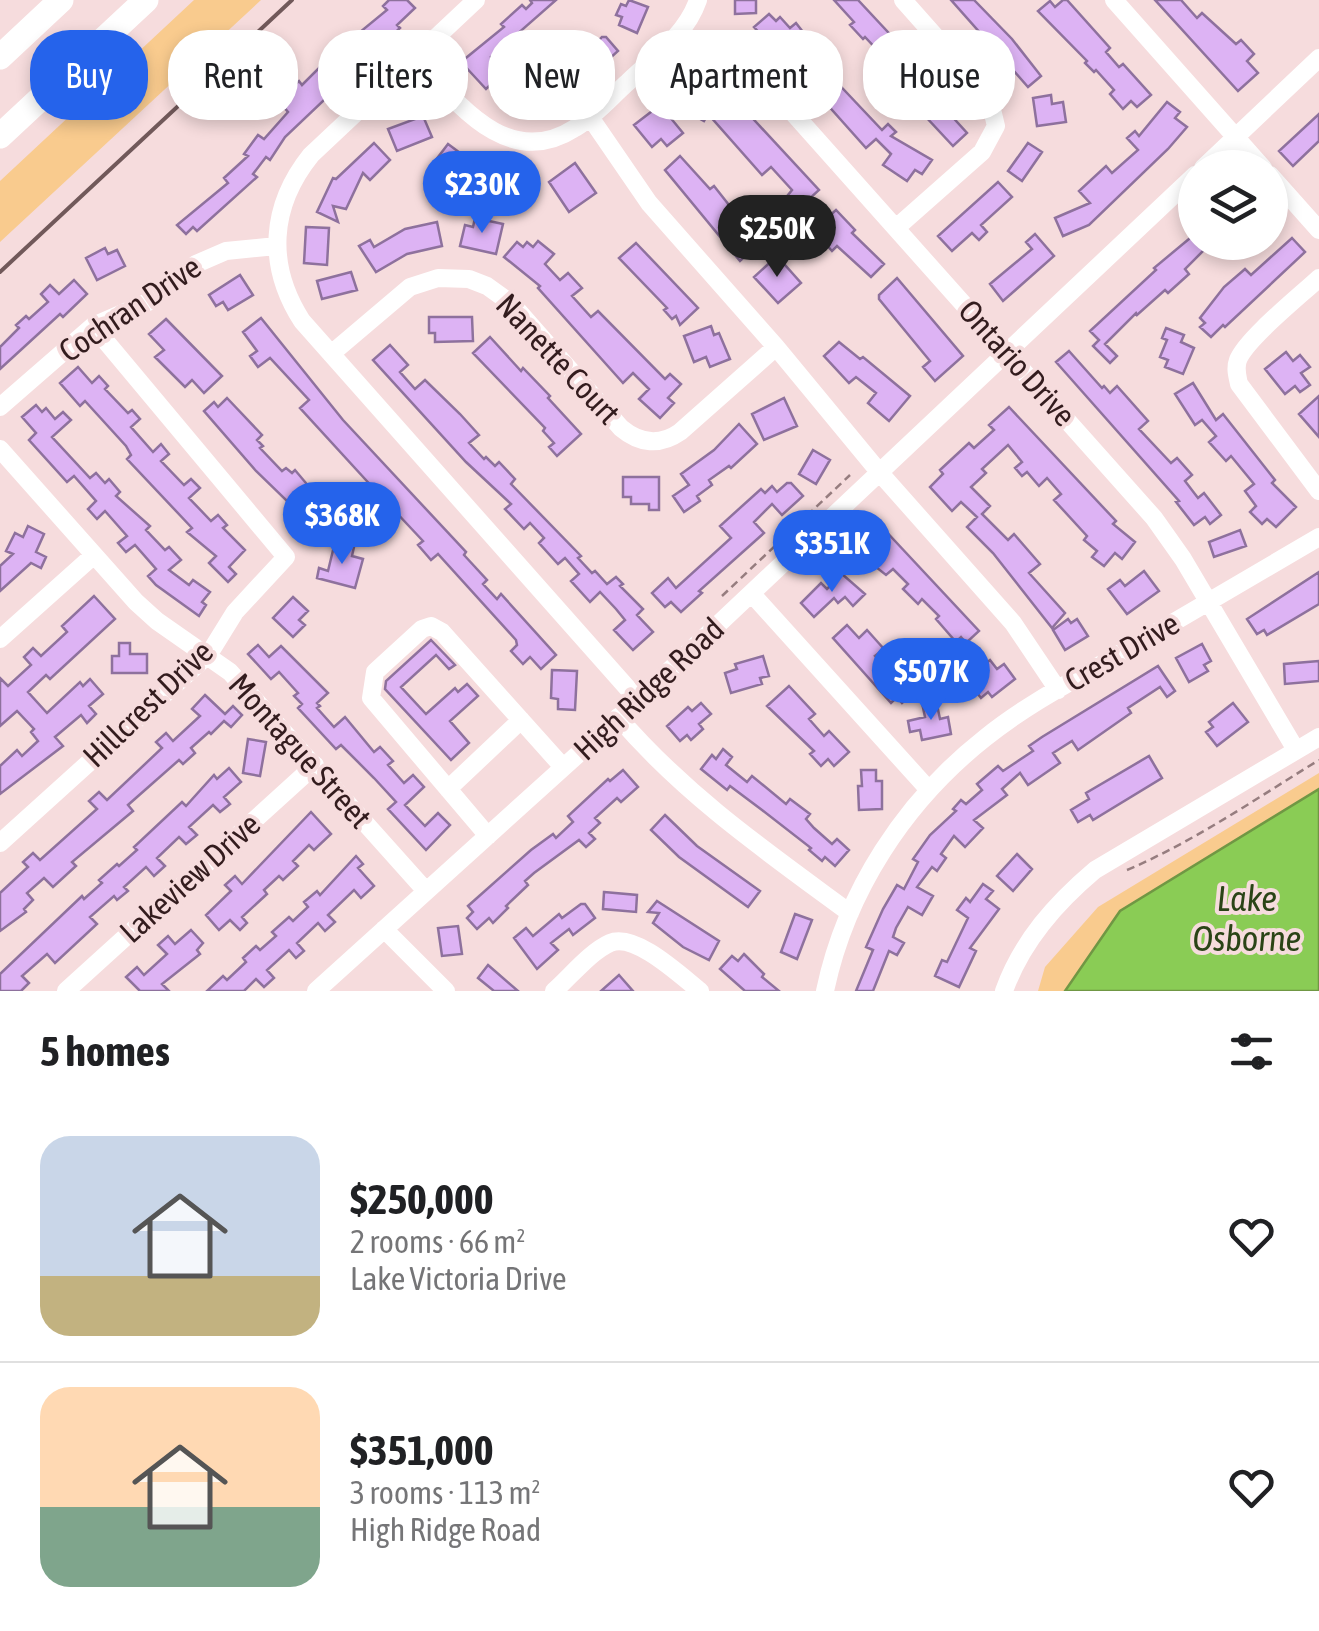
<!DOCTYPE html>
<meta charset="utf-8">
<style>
body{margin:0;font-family:"Asap Condensed",sans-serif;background:#f6f6f6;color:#202124;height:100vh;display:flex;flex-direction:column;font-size:38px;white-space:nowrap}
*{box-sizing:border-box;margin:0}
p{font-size:32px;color:#757577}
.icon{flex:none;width:55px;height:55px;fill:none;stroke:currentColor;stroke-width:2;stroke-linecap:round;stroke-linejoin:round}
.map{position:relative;height:991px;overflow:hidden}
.panel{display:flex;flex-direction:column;background:#fff;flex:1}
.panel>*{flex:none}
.top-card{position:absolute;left:30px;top:30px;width:1260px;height:90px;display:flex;gap:20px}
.buttons{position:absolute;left:1178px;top:150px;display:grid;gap:20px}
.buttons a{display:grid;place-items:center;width:110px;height:110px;border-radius:50%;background:#fff;box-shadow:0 5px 15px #0003;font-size:50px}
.price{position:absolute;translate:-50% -85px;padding:0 22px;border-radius:35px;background:#2563eb;color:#fff;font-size:32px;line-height:65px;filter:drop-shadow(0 2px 5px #0008)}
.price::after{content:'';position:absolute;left:50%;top:60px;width:30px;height:22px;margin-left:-15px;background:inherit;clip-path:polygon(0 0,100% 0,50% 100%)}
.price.active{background:#222;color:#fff}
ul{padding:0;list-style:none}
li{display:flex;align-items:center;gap:30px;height:250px;padding:0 40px}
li+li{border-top:2px solid #e0e0e0}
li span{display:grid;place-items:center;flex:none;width:280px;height:200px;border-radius:30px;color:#555}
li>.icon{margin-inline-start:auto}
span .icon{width:120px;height:120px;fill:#fffc;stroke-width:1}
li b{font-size:42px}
h2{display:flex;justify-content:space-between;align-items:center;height:120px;padding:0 40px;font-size:42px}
.tag{padding:0 35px;border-radius:40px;background:#fff;box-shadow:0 5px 15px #0003;font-size:35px;line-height:90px}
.tag.active{background:#2563eb;color:#fff}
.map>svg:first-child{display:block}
.green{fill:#f9cb8e}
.water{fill:#8acc55;stroke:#709744;stroke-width:2.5}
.building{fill:#ddb3f4;stroke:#8e719d;stroke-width:2.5}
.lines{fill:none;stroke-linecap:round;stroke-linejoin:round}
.path{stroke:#967d7f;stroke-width:2.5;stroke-dasharray:8 5;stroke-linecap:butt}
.minor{stroke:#fff;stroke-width:18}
.highway{stroke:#fff;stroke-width:25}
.rail{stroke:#71595a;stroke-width:4}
.labels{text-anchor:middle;stroke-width:8;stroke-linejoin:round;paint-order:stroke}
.street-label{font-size:32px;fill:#331c1e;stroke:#f6dcdd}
.water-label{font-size:35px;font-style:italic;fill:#2a4416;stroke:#f6dcdd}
</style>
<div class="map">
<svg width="1319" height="991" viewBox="0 0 1319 991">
<rect width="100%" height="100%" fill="#f6dcdd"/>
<path class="green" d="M194,0H261L0,242V181Z
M1319,773V991H1038L1045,967L1098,907Z"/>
<path class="water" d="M1319,789V991H1065L1120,911Z"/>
<path class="building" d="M389,0H407L415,8L397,25L400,28L285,137L270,160L266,157L253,174L257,177L197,231L193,227L186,234L177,225L228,183L224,178L248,156L244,154L258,135L264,139L288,112L278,100L299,81L302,85L327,60L337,69L352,55L343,46L387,10L383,6Z
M530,0H556L491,57L503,73L486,89L461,62L504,27L501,24L522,5L526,9L532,3Z
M629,0L648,7L637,33L619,25L622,17L616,15L621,4L626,6Z
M735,0H756V13L735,14Z
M834,0H858L941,89L930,101L944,115L947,111L967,133L953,146L926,117L929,114L905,91L911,86L865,37L863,39L850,25L854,22Z
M951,0H974L1012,39L1041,76L1028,87Z
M1063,0H1067L1110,48L1106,52L1119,67L1123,64L1151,95L1137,107L1131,101L1123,109L1110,94L1114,90L1096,70L1094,72L1085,63L1087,61L1038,11L1050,1L1055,7Z
M1155,0H1181L1197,18L1202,13L1236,44L1241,40L1254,54L1247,61L1258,73L1238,91Z
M769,14L776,21L780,17L790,28L796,23L803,32L795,38L882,130L888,124L896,132L891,136L932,160L922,174L915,170L907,181L883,165L891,154L876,139L866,148L817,93L819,91L777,46L774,49L754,27Z
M602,37H606L618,51L597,70L559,94L547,76L560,67L562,71L584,56Z
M686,77L710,91L704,102L726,115L732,110L737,115L744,109L819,190L809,199L826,219L836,210L855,230L852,233L884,264L871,277L837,246L832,251L808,224L811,221L788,195L792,190L771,167L762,175L708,114L704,121L686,111L690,105L675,96Z
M504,85L542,92L539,108L502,101Z
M1051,95L1052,104L1063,102L1066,122L1037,126L1033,98Z
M1167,102L1180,112L1175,118L1187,127L1168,149L1089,225L1063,236L1055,218L1090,203L1079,191L1106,166L1112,173L1138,150L1127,138L1135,131L1139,136Z
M660,105L683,133L667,146L661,139L652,147L634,125Z
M1319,114V141L1293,166L1279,151Z
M423,116L432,137L397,151L388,129Z
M374,143L390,160L370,180L363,173L346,209L333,206L338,222L317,212L333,178L336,179Z
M1028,143L1042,152L1022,181L1008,171Z
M448,144L479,167L472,176L462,169L453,181L432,165Z
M680,156L710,189L714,186L755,238L750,242L755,247L740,261L665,170Z
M575,163L596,193L569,212L549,182Z
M492,172L530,179L524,209L513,207L516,193L490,188Z
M998,182L1012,197L981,225L987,232L979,240L972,233L952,251L938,236Z
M475,218L503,224L496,254L460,246L465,225L473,227Z
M437,222L442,246L407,254L376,272L359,246L370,240L374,247L405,229Z
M306,227L329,228L327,265L304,263Z
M1035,234L1054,256L1003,301L990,284L1032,249L1026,242Z
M1195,234V242H1212L1185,269L1189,274L1168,293L1165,290L1137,315L1136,313L1105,344L1117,356L1110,363L1093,346L1099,340L1090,331L1156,270L1154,268Z
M1292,238L1305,252L1225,327L1223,325L1211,337L1200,327L1205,323L1200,318L1224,287L1245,269L1251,275Z
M538,241L554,254L545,264L560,280L568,273L582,288L572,296L591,317L598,311L665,379L670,374L681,384L668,398L674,403L660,418L639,399L649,389L633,373L623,383L538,288L540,286L504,257L517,242L523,247L527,242L533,247Z
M636,243L698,308L680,325L676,316L672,319L664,310L667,308L619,258Z
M105,248L108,254L117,250L125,266L97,280L86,258Z
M777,256L801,283L778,303L754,277Z
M351,272L357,290L322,299L317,281Z
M240,275L253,295L228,310L223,302L216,306L209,295Z
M897,278L963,356L935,381L923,367L930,361L879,299V295Z
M74,280L87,294L63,317L60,314L0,369V347L19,328L16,325L26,316L29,319L48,302L41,294L50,285L59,294Z
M429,317H472L473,341L435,342V333H429Z
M261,318L343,420L466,552L464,555L487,580L483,584L497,599L501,594L556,655L541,669L530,657L523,664L511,651L517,645L516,640L438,554L431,560L418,545L423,541L393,509L396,507L379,488L376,491L300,408L309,400L270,358L258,367L250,356L257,351L243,332Z
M166,319L222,376L204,393L192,380L185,387L155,357L164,350L149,334Z
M711,326L714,335L719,333L730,359L710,367L706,357L694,362L684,336Z
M1166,328L1184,335L1181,342L1194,348L1183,374L1165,367L1168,360L1160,357L1167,340L1162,338Z
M490,337L521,371L523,368L550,396L548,398L581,434L557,456L549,447L554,443L543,431L545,428L473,353Z
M839,342L860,359L863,357L910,396L889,421L868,403L876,393L856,377L849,383L824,356Z
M390,345L408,365L400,372L415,389L425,380L460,414L479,435L469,443L484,459L486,457L495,466L499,462L515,479L511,484L581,556L578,558L592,573L595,571L607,584L616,577L623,584L620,586L643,609L637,615L653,632L633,650L614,630L625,620L616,609L600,592L590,602L571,581L579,574L565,558L558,564L539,543L544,538L530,523L524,529L505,509L511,504L466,462L373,360Z
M1069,351L1102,388L1104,386L1110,393L1117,386L1148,421L1139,429L1171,463L1177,458L1192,475L1185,481L1198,498L1204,493L1221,515L1210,524L1205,517L1194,525L1176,502L1179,501L1056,362Z
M1286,352L1293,361L1300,355L1310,367L1301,373L1310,385L1300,392L1295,386L1285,394L1265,369Z
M78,367L92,383L99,376L108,386L105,389L128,413L132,410L140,419L131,427L153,452L161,444L169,454L161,461L184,485L191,479L200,488L189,498L211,521L218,515L227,525L223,528L245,550L229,567L236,574L228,582L209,563L216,556L187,532L192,528L127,459L131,455L126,446L85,401L80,406L60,383Z
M1193,383L1216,420L1223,414L1275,480L1272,483L1296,507L1276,527L1267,519L1262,524L1250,512L1256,506L1245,491L1254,484L1231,456L1226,461L1209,442L1216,436L1202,420L1195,425L1175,394Z
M1319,396V437L1299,414Z
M227,398L262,435L257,440L263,446L260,448L282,471L286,468L292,473L295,470L321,501L326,496L338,509L316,529L256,471L204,411L214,402L218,407Z
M784,398L797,426L764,440L752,414Z
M36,405L42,412L46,408L55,419L63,412L71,420L52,437L90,478L96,473L105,483L109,479L120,492L116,496L150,526L146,530L165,550L169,547L181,560L169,570L189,585L193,580L210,592L202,602L206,605L199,616L156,585L148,576L156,569L135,545L126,552L118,543L127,536L105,511L97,519L88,509L96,501L74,476L67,482L29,440L36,433L22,417Z
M1009,407L1116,521L1113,524L1135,542L1122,559L1115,553L1104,566L1092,557L1097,551L1084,540L1087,536L1054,500L1061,494L1047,478L1039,486L1027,472L1022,476L1015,468L1022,462L1008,445L982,469L986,473L971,487L990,506L982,514L1008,540L1014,534L1040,564L1029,573L1065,613L1052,628L993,553L967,527L977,517L961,502L952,511L930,487L943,474L940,470L969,443L974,448L994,430L989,425Z
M739,424L757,444L731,468L729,466L709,480L712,485L697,496L700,501L684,512L673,496L689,485L681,474L714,450Z
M813,450L830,460L816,484L799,474Z
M623,477H659V510H649V504H631V497H623Z
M787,483H791L803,496L782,515L772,504L754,522L764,533L699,591L702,593L681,612L671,602L665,607L652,593L668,578L676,588L731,538L720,526L761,489L765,493L772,486L777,492Z
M28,526L44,534L36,552L46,557L41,568L31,563L0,591V566L13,554L6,551L15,533L23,537Z
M881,526L979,631L966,643L961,637L956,642L936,619L939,616L922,599L918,604L903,589L908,584L893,569L886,575L862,556L872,546L866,540Z
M1240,530L1246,546L1214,557L1209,542Z
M335,542L354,547L352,556L363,559L355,588L317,578L319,568L328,571Z
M1144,571L1159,591L1127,614L1108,589L1120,580L1125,586Z
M1319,572V604L1267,635L1264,630L1257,634L1247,619Z
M842,574L865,594L853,606L845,597L838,603L834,598L814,617L801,603L821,583L827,589Z
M94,596L115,619L50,679L46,675L28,692L47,713L80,682L83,686L90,679L103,694L89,706L96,714L87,723L81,715L55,737L63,746L0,794V766L17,750L22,756L38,741L31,732L34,729L17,711L0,726V678L8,686L31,665L24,657L33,648L41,656L67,632L62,626Z
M293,597L308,611L299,620L305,625L293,637L273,618Z
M1068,619L1071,623L1077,619L1088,636L1065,650L1053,630Z
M847,625L859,638L867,630L884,649L875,656L911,695L902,703L897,697L891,703L833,638Z
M431,640L455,665L449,669L436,655L401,687L426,714L455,688L458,692L467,684L478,696L450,721L469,743L451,760L385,689L386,681Z
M119,643H130V654H147V673H112V656H119Z
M1202,644L1211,661L1204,665L1208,671L1189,682L1176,658Z
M258,645L269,657L281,646L328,693L317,703L320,706L317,708L334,727L345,717L374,752L380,747L393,761L388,765L404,783L413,775L424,787L405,805L425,826L438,813L450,825L426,850L388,809L396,802L374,778L341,745L336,749L298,708L302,704L294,696L298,693L279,672L271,679L248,654Z
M763,656L769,676L760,678L762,684L731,693L725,673L737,669L735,664Z
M990,660L997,669L1004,664L1015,679L992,697L988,692L981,698L966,679Z
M1319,661V681L1285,684L1284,664Z
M1158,666L1175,691L1167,697L1160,687L1128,708L1131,713L1078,750L1072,741L1053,753L1060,763L1028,785L1020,773L1002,789L1007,795L974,820L983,828L965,847L954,836L941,854L946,858L937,871L932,867L917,887L933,896L922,915L908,907L896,928L893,937L904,943L897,955L889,951L873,991H856L873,950L866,947L883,909L897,885L904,889L918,862L913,859L930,835L956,811L953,809L961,800L966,804L982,790L977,784L998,766L1003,771L1033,751L1029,746L1042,737Z
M552,670L577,671L575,710L558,709V699L551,698Z
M789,686L815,714L809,719L824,736L829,731L849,752L834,766L828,759L821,766L810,754L814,751L767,706Z
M205,695L225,714L233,706L242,715L231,727L224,721L211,734L209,732L191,748L195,753L183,764L179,760L128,805L133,811L72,862L76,866L53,887L44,878L27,893L33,900L24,909L26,912L0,931V893L28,867L23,862L33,853L40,860L97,809L89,801L99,792L107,800L162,748L156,742L166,733L173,741L200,716L192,709Z
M936,700L940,719L948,717L951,734L922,740L920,730L910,732L908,721L925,717L922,703Z
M701,703L711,714L699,724L703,729L691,740L687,735L680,741L667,726L688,707L692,711Z
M1233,703L1248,722L1217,746L1206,732L1213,727L1209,722Z
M248,739L266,742L260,776L243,773Z
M723,749L732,757L726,765L747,782L752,776L786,804L790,799L810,814L806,819L814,828L832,844L837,839L849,850L835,866L825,857L822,861L809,850L811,848L762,810L730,786L727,790L701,769L712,755L716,759Z
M1149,756L1162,778L1093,820L1090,815L1078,822L1071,810L1089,799L1086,793Z
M229,768L241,782L224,797L230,804L220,812L213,805L189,827L197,835L186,844L179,837L157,858L165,866L154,876L146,867L124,887L128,891L117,900L114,896L90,917L97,924L55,963L47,954L22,976L29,983L21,991H0V974L82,896L84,899L102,883L99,880L117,864L119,866L137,850L134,847L182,802L186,806L214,775L217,779Z
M623,770L638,787L621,802L617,798L595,818L600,823L589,833L595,839L586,847L579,840L534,873L525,881L528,885L506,906L508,908L493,923L489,918L477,929L467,918L473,912L468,906L531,850L553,834L556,838L573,822L568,816L608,779L610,781Z
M861,770H876V781H882V809L859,810L858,786H862Z
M311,812L331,834L314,850L309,845L293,861L298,866L283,880L279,876L264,890L267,894L242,917L247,923L240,930L230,920L219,930L206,915L231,891L225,885L235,876L242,884Z
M665,815L697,846L760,891L748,907L679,857L651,830Z
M1017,854L1032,869L1013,891L997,876Z
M356,856L363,864L358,868L374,886L361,898L354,890L328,915L335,922L325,931L318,923L297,943L304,951L296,958L289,950L267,970L274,978L264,987L256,979L244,991H207L223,976L227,980L246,962L243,958L256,946L260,950L276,936L272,932L289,917L293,921L308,907L304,902L317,891L320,895Z
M983,884L993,891L986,899L999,909L970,948L976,951L959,987L935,976L942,960L947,962L968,918L957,910L966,898L970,902Z
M604,892L637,895L636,912L603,909Z
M657,901L719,941L709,960L683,947L653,923L659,913L648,912Z
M581,904H585L595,918L573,935L569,929L551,943L558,950L537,969L514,938L526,928L533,936L559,914L562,918Z
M795,914L812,920L797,959L781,952Z
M458,926L462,954L442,956L438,928Z
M191,930L203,943L197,950L200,954L162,984L169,991H140L126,977L137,967L144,975L167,954L158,945L168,936L175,944Z
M744,954L764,974L762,977L779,991H745L720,969L732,956L738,961Z
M488,965L518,991H494L478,978Z
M619,975L633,991H601Z"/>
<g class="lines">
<path class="path" d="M722,596L850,475
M1127,870C1195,841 1257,798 1319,760"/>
<path class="minor" d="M476,0L311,155C270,206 266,265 302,321L638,700
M1114,0L1263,168
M673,40L728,59L778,96L1154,518L1183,559L1296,750
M415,57C456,101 507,172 575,128C595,116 611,97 628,82C654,57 686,35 698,0
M590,117L649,203L776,347L880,473L1013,623L1058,690
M1203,168L1319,58
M1270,175L1319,230
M896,228L982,152L996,126L989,97L903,0
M1319,278C1301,295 1246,339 1238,360C1235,368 1237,375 1239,384L1319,491
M331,354L410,287L438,278L469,279L487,286L512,304L621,428C640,444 660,446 680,432L776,347
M0,407L93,326L148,302L196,264L226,251L276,246
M0,449L136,602L157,621L230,672L426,891
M752,594L929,790
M0,639L94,555
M618,717C686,796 767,852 850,913
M448,789L521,720
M488,836L371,698L375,672L422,629L431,626L442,632L563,767
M0,843L209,654L235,612L286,557L93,326
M384,929L446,991
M66,991L315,765
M316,991L638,700L1195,175
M554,991C571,976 590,952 610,943C635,932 681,976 700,991
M825,991C846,891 905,801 985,738C1028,703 1080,677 1128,649C1191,612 1255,575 1319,537
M1004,991C1022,941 1056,903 1095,870L1319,737"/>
<path class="highway" d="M0,57L61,0
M0,136L146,0"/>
<path class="rail" d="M0,272L292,0"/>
</g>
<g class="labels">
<g class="street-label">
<text transform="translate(130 309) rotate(-34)" y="11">Cochran Drive</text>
<text transform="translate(558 359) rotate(47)" y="11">Nanette Court</text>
<text transform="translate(1017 363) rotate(48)" y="11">Ontario Drive</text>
<text transform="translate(1122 652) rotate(-30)" y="11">Crest Drive</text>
<text transform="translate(649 689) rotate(-43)" y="11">High Ridge Road</text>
<text transform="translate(148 704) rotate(-44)" y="11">Hillcrest Drive</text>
<text transform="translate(300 751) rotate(48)" y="11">Montague Street</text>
<text transform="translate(190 878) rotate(-42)" y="11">Lakeview Drive</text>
</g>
<g class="water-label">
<text x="1247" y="911">Lake<tspan x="1247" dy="40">Osborne</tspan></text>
</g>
</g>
</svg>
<div class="buttons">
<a><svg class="icon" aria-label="layers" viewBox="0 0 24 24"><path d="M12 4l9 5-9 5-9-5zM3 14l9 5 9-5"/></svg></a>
</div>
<b class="price" style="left:482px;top:236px">$230K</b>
<b class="price active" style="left:777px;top:280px">$250K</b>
<b class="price" style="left:342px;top:567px">$368K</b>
<b class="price" style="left:832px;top:595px">$351K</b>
<b class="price" style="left:931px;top:723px">$507K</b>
<div class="top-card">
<a class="tag active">Buy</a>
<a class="tag">Rent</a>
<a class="tag">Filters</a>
<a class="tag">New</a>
<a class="tag">Apartment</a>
<a class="tag">House</a>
</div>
</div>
<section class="panel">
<h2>5 homes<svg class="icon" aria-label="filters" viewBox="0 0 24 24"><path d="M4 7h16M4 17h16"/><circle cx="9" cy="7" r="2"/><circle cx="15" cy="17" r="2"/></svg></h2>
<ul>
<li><span style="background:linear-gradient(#c9d6e8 70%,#c2b280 0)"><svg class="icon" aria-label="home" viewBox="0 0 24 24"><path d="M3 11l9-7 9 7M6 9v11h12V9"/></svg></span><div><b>$250,000</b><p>2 rooms · 66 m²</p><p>Lake Victoria Drive</p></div><svg class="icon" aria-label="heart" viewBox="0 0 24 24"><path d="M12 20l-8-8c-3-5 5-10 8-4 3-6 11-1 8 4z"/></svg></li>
<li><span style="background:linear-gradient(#ffd9b3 60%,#7fa58c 0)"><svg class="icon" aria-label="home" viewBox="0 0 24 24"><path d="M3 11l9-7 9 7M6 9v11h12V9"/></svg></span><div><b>$351,000</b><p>3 rooms · 113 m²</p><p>High Ridge Road</p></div><svg class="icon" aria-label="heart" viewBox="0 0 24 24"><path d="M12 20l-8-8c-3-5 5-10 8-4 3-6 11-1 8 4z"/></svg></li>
</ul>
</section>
